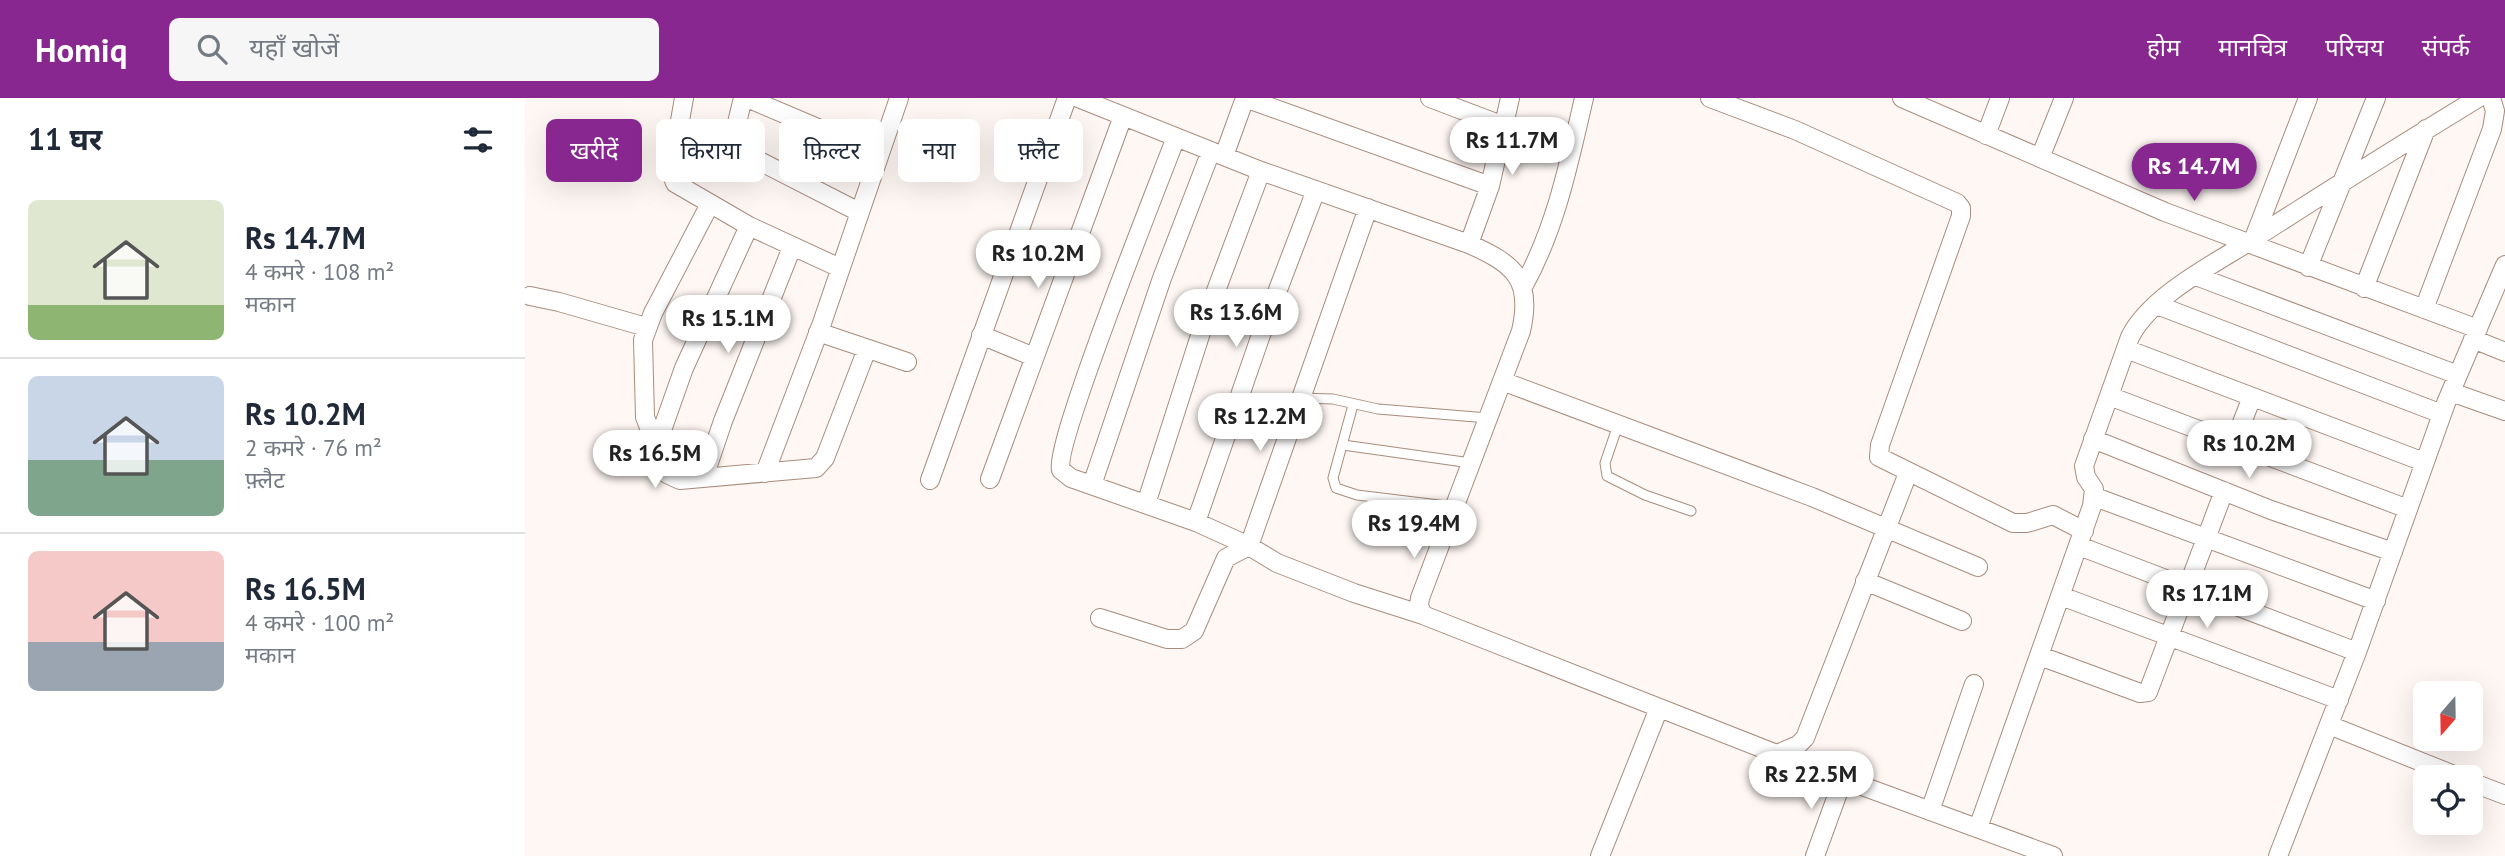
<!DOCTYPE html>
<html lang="hi">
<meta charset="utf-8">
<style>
body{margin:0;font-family:"PT Sans","Noto Sans Devanagari",sans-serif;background:#f6f6f7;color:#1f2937;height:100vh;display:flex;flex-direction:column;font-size:26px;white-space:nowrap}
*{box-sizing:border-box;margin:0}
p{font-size:23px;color:#747a83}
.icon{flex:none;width:38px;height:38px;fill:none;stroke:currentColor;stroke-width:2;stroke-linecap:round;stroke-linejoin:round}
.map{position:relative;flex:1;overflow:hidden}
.details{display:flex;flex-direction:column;background:#fff;width:525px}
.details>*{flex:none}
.top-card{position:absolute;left:21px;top:21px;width:665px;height:63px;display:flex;gap:14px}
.needle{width:46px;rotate:200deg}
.controls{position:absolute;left:1888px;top:583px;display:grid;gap:14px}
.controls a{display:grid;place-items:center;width:70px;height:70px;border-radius:10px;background:#fff;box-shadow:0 7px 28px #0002;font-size:35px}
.price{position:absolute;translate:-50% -60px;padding:0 16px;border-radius:24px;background:#fff;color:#222;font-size:23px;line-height:46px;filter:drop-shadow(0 2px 4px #0008)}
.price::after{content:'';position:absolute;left:50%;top:42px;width:21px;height:16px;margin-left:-10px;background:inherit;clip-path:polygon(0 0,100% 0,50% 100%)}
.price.on{background:#892790;color:#fff}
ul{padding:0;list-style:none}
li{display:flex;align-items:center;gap:21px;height:175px;padding:0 28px}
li+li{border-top:2px solid #e0e1e3}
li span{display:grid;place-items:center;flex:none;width:196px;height:140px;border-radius:10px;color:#555}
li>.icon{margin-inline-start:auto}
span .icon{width:84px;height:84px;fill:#fffc;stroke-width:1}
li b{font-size:30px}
h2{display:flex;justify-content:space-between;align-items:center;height:84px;padding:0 28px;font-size:30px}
.chip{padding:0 24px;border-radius:10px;background:#fff;box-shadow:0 7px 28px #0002;font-size:24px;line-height:63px}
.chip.on{background:#892790;color:#fff}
header{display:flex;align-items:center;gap:42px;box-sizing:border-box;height:98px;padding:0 35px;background:#892790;color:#fff}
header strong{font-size:33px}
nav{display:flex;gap:38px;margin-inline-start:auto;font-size:24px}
.search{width:490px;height:63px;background:#f6f6f7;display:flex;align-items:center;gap:18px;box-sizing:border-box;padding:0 24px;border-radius:10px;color:#747a83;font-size:26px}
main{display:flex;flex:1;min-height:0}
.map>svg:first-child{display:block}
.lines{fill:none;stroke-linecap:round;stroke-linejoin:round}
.service-casing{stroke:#a98c7c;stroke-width:11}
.minor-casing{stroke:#a98c7c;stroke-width:20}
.service{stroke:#fff;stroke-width:9}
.minor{stroke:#fff;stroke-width:18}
</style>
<header>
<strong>Homiq</strong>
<div class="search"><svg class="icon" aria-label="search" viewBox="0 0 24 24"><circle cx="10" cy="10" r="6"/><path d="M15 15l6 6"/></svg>यहाँ खोजें</div>
<nav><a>होम</a><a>मानचित्र</a><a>परिचय</a><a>संपर्क</a></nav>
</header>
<main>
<section class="details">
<h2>11 घर<svg class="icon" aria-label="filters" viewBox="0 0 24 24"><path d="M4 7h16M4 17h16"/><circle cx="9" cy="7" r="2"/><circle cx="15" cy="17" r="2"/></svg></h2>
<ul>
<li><span style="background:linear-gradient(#dfe7d0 75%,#8fb573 0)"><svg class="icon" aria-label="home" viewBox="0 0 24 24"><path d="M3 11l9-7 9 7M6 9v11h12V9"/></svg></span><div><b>Rs 14.7M</b><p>4 कमरे · 108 m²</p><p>मकान</p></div></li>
<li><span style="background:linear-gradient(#c9d6e8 60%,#7fa58c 0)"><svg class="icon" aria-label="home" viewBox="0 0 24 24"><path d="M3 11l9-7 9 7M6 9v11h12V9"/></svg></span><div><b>Rs 10.2M</b><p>2 कमरे · 76 m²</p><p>फ़्लैट</p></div></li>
<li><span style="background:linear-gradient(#f6c9c9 65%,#9aa5b1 0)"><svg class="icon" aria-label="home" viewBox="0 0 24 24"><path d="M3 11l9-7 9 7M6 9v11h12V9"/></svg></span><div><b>Rs 16.5M</b><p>4 कमरे · 100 m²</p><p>मकान</p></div></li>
</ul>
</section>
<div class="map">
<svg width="1980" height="758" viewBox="0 0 1980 758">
<rect width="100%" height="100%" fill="#fef7f4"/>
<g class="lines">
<g class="service-casing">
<path id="service" d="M774,300L808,301L853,311L963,320
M828,307L808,380L811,390L832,397L930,409
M1093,327L1080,365L1082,378L1120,397L1166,413
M818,347L946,365"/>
</g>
<g class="minor-casing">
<path id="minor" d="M159,0L146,74L150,85L224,128L315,170
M218,0L208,41L211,51L334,114
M222,0L354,56
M553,0L736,73L944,146C989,166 1008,181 996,233L895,500L894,508L898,517L1272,664L1528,758
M905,0L979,28
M1185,0L1270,32L1432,105L1436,110V118L1355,347L1354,359L1488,425H1502L1528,417L1559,433
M1377,0L1640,114L1953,231
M1461,37L1475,0
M651,39C635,82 528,348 536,372L546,380L671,424L724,448L752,465L829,495L898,517
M699,58L720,0L965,88
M1515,60L1539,0
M185,106L128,215L118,242L120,319L142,376L155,382L291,370L300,360L342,251
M1729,140L1783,0
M944,146L965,88L985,0
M1783,169L1851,0
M1671,178L1933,277
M999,187C1031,129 1044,65 1059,0
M1839,190L1901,31
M5,198L34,204L121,229
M1632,207L1917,316
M1899,211L1967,31L1970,13L1966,0
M293,234L382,264
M456,237L509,259
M1948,241L1980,254
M1601,251L1899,364
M977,283L1287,399L1453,469
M1926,294L1980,313
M1584,298L1883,411
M1568,341L1746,412L1868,454
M1709,345L1727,299
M130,352L159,270L224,128
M240,375L297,225L374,0
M179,379L198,323L267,149
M465,381L598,18
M405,382L542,0
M567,387L637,180L686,53
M1570,399L1851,503
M621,406L680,222L736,73
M671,424L738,231L791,92
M1554,448L1832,554
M1340,483L1437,523
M1536,498L1814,602
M575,520L642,541H657L669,533L701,460L724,448L843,110
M1515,558L1615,595L1623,594L1699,393
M1804,627L1934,679
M1252,656L1273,647L1280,640L1383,375
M1946,684L1980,697
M1405,713L1449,586
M1453,730L1567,408L1569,391L1561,379L1559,368L1605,239C1626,197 1691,165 1730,140C1804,92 1878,46 1953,0
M1075,758L1134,610
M1290,758L1318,681
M1753,758L1832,554L1921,305L1980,167"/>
</g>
<use href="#service" class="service"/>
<use href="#minor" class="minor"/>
</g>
</svg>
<div class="controls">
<a><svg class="needle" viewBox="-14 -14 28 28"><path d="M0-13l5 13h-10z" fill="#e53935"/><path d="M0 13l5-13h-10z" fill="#747a83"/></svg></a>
<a><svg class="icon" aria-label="locate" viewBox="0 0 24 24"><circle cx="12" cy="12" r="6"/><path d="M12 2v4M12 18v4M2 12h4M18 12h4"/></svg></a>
</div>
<b class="price" style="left:987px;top:79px">Rs 11.7M</b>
<b class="price on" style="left:1669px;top:105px">Rs 14.7M</b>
<b class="price" style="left:513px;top:192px">Rs 10.2M</b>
<b class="price" style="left:711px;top:251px">Rs 13.6M</b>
<b class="price" style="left:203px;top:257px">Rs 15.1M</b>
<b class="price" style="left:735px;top:355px">Rs 12.2M</b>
<b class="price" style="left:1724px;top:382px">Rs 10.2M</b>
<b class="price" style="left:130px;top:392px">Rs 16.5M</b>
<b class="price" style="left:889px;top:462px">Rs 19.4M</b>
<b class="price" style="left:1682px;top:532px">Rs 17.1M</b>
<b class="price" style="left:1286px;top:713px">Rs 22.5M</b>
<div class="top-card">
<a class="chip on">खरीदें</a>
<a class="chip">किराया</a>
<a class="chip">फ़िल्टर</a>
<a class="chip">नया</a>
<a class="chip">फ़्लैट</a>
</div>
</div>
</main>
